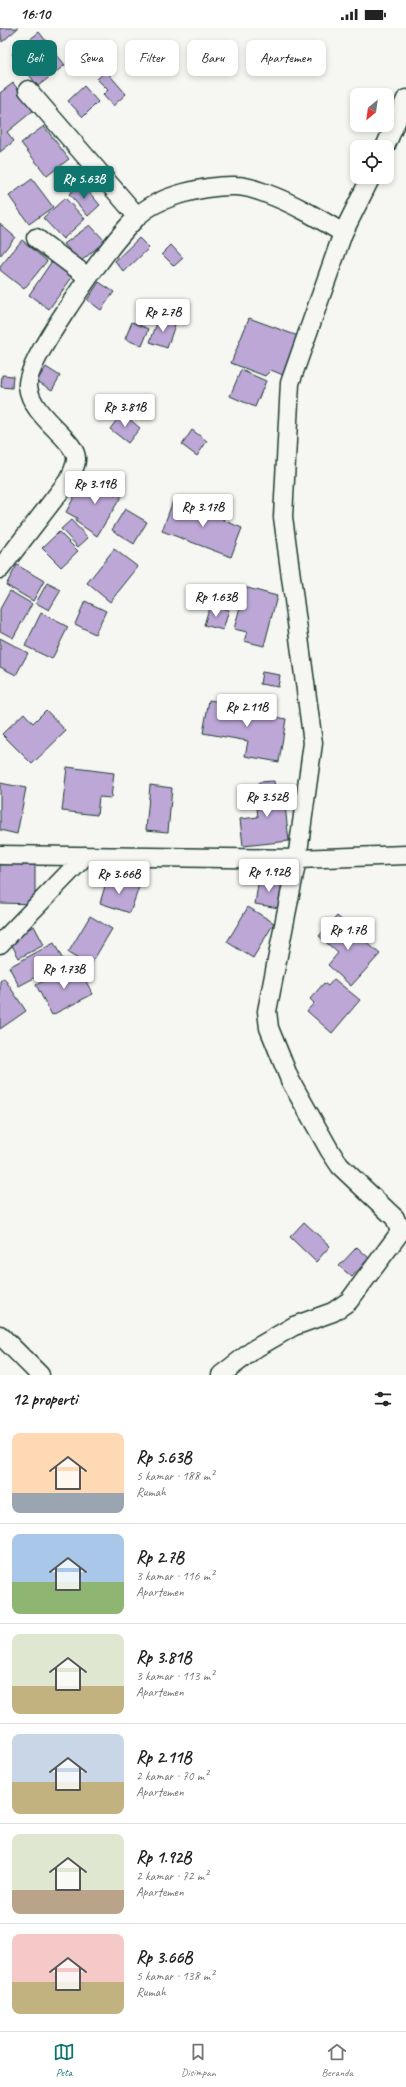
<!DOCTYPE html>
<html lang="id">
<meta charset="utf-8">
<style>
body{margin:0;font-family:Caveat,sans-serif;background:#f6f6f6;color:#222;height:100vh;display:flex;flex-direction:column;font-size:15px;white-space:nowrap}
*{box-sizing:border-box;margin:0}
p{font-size:13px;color:#767676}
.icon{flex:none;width:22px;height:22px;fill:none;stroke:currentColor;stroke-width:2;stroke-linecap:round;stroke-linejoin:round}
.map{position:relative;height:1347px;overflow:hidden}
.side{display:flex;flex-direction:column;background:#fff;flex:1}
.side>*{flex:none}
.top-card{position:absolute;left:12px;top:12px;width:382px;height:36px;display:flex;gap:8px}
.needle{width:26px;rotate:209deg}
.buttons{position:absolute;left:350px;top:60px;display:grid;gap:8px}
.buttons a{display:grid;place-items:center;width:44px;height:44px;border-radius:8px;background:#fff;box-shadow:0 2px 6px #0003;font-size:20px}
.price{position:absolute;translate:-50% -34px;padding:0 9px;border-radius:4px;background:#fff;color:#222;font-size:13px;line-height:26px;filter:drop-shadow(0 1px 2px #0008)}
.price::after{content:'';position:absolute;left:50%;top:24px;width:12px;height:9px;margin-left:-6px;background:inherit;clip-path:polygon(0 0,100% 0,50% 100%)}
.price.current{background:#0f766e;color:#fff}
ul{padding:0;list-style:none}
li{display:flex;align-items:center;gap:12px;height:100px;padding:0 12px}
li+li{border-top:1px solid #e0e0e0}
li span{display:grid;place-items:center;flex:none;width:112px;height:80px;border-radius:8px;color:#555}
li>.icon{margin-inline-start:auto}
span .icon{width:48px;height:48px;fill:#fffc;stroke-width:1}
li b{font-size:17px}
h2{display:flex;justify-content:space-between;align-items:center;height:48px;padding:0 12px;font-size:17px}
.chip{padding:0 14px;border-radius:8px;background:#fff;box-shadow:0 2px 6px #0003;font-size:14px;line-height:36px}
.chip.current{background:#0f766e;color:#fff}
.status{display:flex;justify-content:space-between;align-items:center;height:28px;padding:0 20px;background:#fff;direction:ltr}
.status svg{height:11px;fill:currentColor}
.dock{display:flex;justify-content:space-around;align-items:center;height:56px;border-top:1px solid #e0e0e0;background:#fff;font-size:11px;color:#767676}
.dock a{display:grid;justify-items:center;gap:2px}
.dock .current{color:#0f766e}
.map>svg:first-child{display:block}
.building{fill:#bca7d6;stroke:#1f3d34}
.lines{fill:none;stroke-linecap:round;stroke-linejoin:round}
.minor-casing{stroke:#1f3d34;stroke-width:21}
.minor{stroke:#f6f6f2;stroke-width:18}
</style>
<div class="status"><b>16:10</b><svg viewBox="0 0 49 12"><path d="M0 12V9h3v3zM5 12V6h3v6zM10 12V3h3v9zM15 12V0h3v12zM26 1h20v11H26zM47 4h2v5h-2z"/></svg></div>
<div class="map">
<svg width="406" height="1347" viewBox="0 0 406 1347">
<rect width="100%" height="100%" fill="#f6f6f2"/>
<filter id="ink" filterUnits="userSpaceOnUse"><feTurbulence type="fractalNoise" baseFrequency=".025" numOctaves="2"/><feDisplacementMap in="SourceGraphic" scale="8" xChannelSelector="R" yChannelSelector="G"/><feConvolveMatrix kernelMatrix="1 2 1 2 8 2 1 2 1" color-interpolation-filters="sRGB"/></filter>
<g filter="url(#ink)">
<path class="building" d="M0,0H18L2,14Z
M39,4L65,37L38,58L12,26Z
M106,43L126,66L113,78L103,67L108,62L97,51Z
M13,55L34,82L7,104L14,113L0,124V65Z
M84,58L98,74L83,89L68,73Z
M44,98L69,131L47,148L21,115Z
M32,151L53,179L29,196L9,168Z
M81,155L100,177L88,188L69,166Z
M65,170L85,191L63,211L43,190Z
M0,196L15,209L0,228Z
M90,197L105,213L80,234L64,216Z
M139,210L149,220L124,244L115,233Z
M22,212L47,233L24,261L0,242V239Z
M171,217L183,230L174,238L162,226Z
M52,233L73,248L49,281L29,267Z
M99,254L114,264L101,282L87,272Z
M159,290L175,297L167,320L150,314Z
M249,290L298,308L283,347L271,342L265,348L231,335Z
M132,294L149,301L142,318L125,311Z
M46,339L60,348L52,362L37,353Z
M241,342L266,353L255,379L230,368Z
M2,347L13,348L12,360L1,359Z
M122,385L140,400L128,415L110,401Z
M192,402L207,413L197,428L182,417Z
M102,450L124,464L97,508L75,493L77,490L66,484L78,462L81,464L88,452L97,458Z
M173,473L204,485L207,476L226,484L223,492L242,500L231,529L162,503Z
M125,481L147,494L134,516L112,502Z
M71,492L88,510L78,519L61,501Z
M59,504L78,523L61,539L42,520Z
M114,521L138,539L110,574L87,555Z
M17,537L44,553L33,573L6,557Z
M47,555L61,562L49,582L36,575Z
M244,559L277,568L264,618L244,613L247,604L234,601L240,579L228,575L232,561L242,563Z
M10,563L32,576L13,610L0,603V581Z
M85,573L106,583L95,606L75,596Z
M210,577L229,582L223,602L204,597Z
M41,585L68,599L52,631L25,618Z
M0,610L28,625L16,647L0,639Z
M262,644L280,647L278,659L260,656Z
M209,672L273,683L272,688L286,691L279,734L245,728L248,713L203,705Z
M46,682L66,703L32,736L2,706L24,685L33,695Z
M67,739L114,745L111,770L99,769L97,787L62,783Z
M274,753L275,761L283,760L289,813L243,818L240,791L258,789L255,763H260L259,754Z
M0,755L26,760L17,806L0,802Z
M150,757L172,760L168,804L146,802Z
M0,836L35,837V876L0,875Z
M108,848L139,859L130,885L100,875Z
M259,850L283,854L279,880L255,876Z
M248,879L274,895L253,930L227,914Z
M90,888L112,901L90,938L68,925Z
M337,888L380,926L351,958L328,937L338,925L319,908Z
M34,898L44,917L19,930L9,912Z
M54,915L64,934L19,958L9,939Z
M76,936L93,966L52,987L36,957Z
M4,950L26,983L0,1001V953Z
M334,951L360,972L332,1005L307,983L314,975L310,971L324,955L328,958Z
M304,1194L330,1218L316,1234L290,1209Z
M357,1219L369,1230L352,1249L339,1238Z"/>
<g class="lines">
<g class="minor-casing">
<path id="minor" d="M28,62L137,188
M385,119L406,71
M36,210L88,249
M0,541L71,449C72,444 76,437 76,432C78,412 31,390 28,358C26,342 59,293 69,278C88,249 113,213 137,189C157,168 207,157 236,158C245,158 257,162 265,165C293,175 318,190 343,205
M0,827L297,831L406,827
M0,916L85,828
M0,1307L40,1347
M221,1347L256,1320L294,1298L333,1284L349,1273L404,1199L399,1201L395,1190L340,1138L330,1123L290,1052L269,1000L267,983L297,831L313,715L283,489L290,355L343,205L371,149"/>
</g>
<use href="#minor" class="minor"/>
</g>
</g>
</svg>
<div class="buttons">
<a><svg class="needle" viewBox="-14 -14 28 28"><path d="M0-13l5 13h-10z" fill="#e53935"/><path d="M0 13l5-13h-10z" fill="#767676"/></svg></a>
<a><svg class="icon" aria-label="locate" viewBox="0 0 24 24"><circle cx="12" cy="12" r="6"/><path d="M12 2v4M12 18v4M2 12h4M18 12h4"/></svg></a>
</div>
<b class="price current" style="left:84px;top:172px">Rp 5.63B</b>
<b class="price" style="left:163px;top:305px">Rp 2.7B</b>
<b class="price" style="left:125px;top:400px">Rp 3.81B</b>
<b class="price" style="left:95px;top:477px">Rp 3.19B</b>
<b class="price" style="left:203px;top:500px">Rp 3.17B</b>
<b class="price" style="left:216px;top:590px">Rp 1.63B</b>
<b class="price" style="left:247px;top:700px">Rp 2.11B</b>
<b class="price" style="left:267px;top:790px">Rp 3.52B</b>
<b class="price" style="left:269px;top:865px">Rp 1.92B</b>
<b class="price" style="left:119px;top:867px">Rp 3.66B</b>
<b class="price" style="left:348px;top:923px">Rp 1.7B</b>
<b class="price" style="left:64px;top:962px">Rp 1.73B</b>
<div class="top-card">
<a class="chip current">Beli</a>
<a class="chip">Sewa</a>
<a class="chip">Filter</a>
<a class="chip">Baru</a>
<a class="chip">Apartemen</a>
</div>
</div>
<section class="side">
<h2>12 properti<svg class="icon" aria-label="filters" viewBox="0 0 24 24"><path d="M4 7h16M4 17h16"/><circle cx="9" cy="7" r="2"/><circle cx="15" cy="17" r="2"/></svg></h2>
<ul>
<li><span style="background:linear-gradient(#ffd9b3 75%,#9aa5b1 0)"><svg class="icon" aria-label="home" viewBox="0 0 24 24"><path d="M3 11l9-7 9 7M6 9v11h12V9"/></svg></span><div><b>Rp 5.63B</b><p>5 kamar · 188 m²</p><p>Rumah</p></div></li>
<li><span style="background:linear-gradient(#a9c7e8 60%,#8fb573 0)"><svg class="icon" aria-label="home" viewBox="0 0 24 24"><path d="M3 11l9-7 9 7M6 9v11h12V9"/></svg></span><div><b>Rp 2.7B</b><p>3 kamar · 116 m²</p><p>Apartemen</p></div></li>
<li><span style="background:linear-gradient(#dfe7d0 65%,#c2b280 0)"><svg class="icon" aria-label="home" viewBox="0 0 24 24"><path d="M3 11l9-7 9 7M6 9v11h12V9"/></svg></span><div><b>Rp 3.81B</b><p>3 kamar · 113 m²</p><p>Apartemen</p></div></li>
<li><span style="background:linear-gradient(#c9d6e8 60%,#c2b280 0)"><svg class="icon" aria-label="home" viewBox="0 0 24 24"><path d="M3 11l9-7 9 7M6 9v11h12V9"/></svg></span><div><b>Rp 2.11B</b><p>2 kamar · 70 m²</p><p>Apartemen</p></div></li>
<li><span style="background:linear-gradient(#dfe7d0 70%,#b9a48a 0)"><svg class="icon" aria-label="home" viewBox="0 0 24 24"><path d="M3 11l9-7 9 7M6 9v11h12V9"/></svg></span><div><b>Rp 1.92B</b><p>2 kamar · 72 m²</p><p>Apartemen</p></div></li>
<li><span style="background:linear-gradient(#f6c9c9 60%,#c2b280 0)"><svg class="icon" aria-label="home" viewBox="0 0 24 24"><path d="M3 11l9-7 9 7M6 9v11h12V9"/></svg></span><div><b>Rp 3.66B</b><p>5 kamar · 138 m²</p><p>Rumah</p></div></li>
</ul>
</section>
<nav class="dock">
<a class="current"><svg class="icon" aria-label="map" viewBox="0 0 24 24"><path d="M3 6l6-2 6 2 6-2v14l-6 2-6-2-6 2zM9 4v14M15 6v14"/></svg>Peta</a>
<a><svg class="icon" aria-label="saved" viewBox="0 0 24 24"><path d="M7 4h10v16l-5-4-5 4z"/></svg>Disimpan</a>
<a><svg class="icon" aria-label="home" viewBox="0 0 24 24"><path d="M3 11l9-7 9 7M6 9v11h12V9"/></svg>Beranda</a>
</nav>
